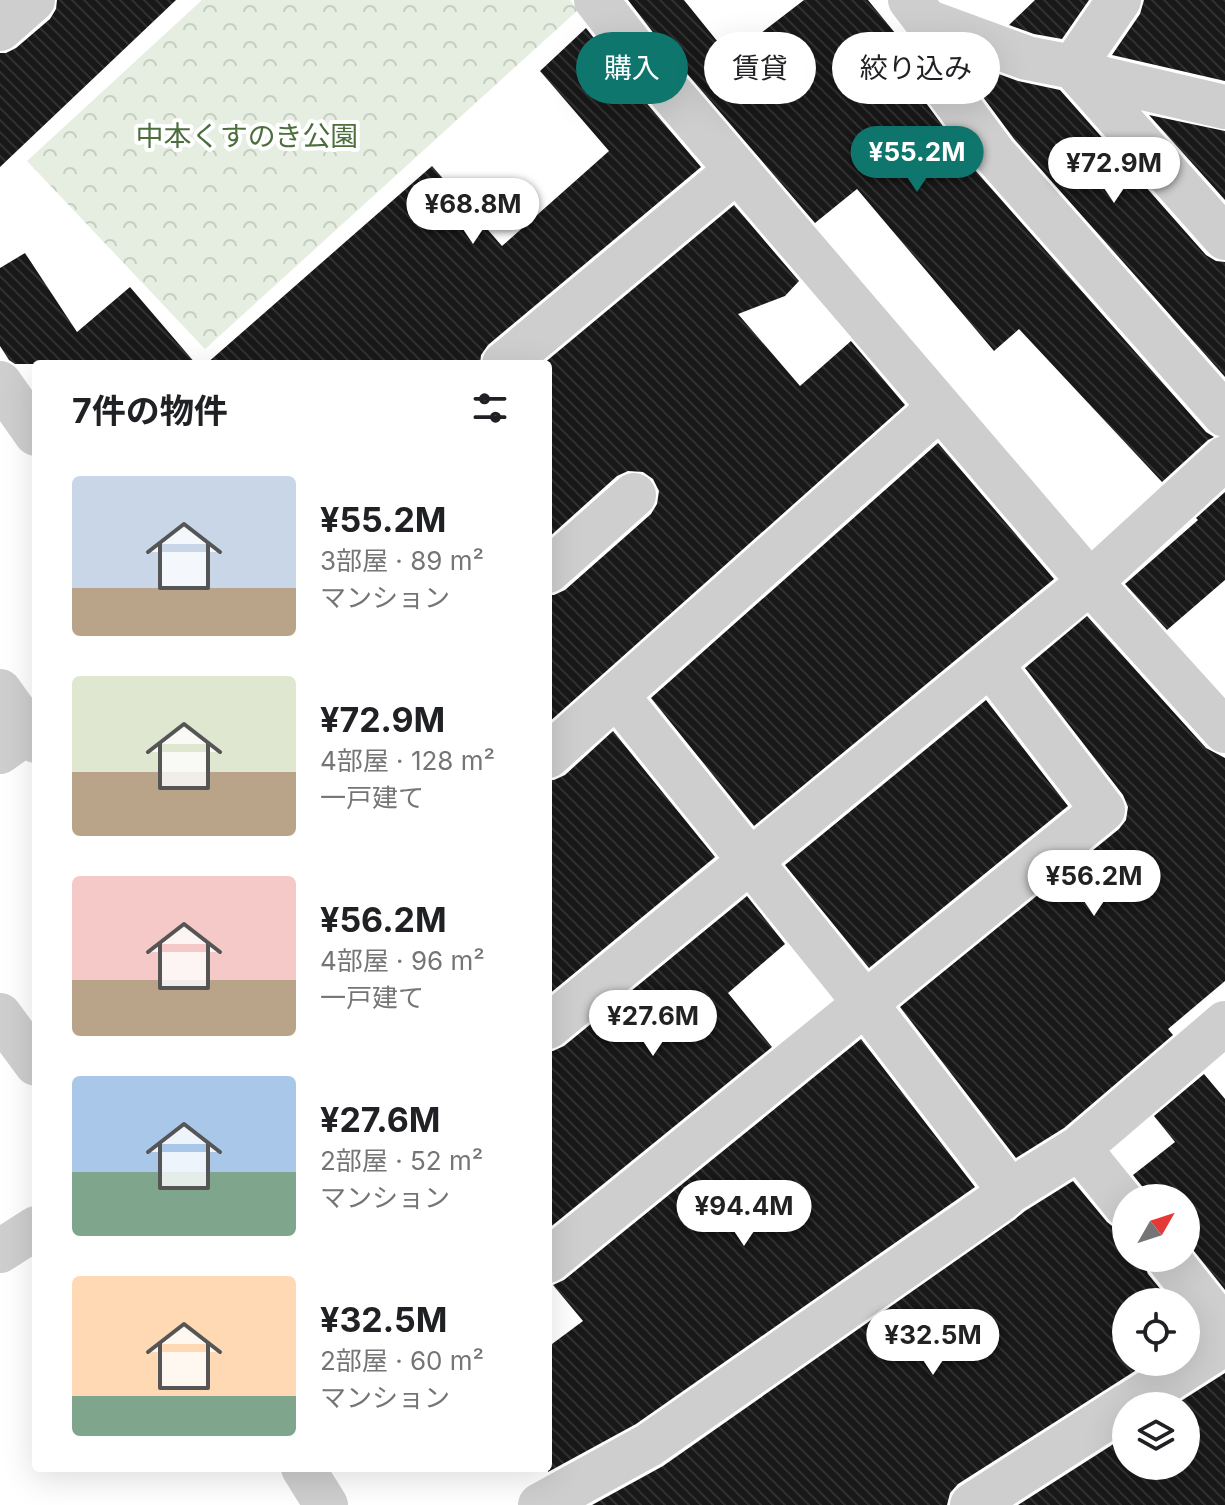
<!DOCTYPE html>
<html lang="ja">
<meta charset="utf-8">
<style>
body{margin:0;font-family:Inter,"Noto Sans JP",sans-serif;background:#f6f6f6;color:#202124;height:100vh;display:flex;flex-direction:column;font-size:30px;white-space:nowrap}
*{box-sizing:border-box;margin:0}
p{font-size:26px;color:#757577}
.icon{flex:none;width:44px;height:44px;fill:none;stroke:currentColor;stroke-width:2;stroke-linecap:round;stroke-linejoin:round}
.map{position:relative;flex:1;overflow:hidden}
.panel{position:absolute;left:32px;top:360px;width:520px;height:1112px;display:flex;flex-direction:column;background:#fff;border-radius:8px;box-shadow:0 8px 32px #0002}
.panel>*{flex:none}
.top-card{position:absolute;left:576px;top:32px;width:528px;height:72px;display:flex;gap:16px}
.needle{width:52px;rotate:51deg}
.buttons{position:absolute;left:1112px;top:1184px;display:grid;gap:16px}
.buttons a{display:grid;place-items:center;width:88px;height:88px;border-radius:50%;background:#fff;box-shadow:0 8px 32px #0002;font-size:40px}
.price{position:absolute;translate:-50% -68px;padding:0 18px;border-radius:28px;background:#fff;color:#222;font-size:26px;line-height:52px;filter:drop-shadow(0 2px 4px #0008)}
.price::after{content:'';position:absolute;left:50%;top:48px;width:24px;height:18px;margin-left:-12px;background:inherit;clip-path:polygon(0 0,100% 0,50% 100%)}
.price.active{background:#0f766e;color:#fff}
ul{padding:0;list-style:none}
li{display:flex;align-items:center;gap:24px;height:200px;padding:0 40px}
li span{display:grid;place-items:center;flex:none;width:224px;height:160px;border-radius:8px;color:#555}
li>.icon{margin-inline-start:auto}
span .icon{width:96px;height:96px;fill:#fffc;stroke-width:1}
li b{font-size:34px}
h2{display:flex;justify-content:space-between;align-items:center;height:96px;padding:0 40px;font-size:34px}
.tag{padding:0 28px;border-radius:36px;background:#fff;box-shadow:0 8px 32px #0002;font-size:28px;line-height:72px}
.tag.active{background:#0f766e;color:#fff}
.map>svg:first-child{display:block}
.forest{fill:url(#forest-crowns)}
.building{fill:url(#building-back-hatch)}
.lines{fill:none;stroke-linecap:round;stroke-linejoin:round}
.minor{stroke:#cecece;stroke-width:44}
.labels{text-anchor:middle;stroke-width:8;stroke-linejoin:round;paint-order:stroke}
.park-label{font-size:28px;fill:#4c6e3d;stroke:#fff}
</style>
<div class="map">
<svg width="1225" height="1505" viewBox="0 0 1225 1505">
<defs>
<pattern id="forest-crowns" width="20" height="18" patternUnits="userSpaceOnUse" patternTransform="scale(2)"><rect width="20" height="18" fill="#e5eee0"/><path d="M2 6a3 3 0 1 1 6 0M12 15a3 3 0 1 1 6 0" fill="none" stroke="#c5cdc1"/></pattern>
<pattern id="building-back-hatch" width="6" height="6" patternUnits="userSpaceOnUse" patternTransform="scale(2)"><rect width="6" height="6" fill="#181818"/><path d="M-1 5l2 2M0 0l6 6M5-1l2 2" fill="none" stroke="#313131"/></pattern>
</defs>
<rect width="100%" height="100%" fill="#fff"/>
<path class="forest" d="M202,0H570L578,10L205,349L27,161Z"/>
<path class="building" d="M57,0H176L0,167V53H6L16,48L50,19L56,9Z
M628,0H684L730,57L804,0H868L909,50L926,103L975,170L1206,432L1214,437L1208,440L1162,482L1019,329L994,351L857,189L815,223L665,48Z
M1035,0H1089L1062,39L1034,34L1009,25Z
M1144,0H1225V81L1112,55L1140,14Z
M586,28L626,79L701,167L488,345L481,355L480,364H206L432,166L502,246L609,151L540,71Z
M968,63L1018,81L1060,90L1206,255L1216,261L1225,262V377L1014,139L969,78L965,65Z
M1149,115L1225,131V200Z
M734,205L799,281L785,296L738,314L800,386L851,341L905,405L548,723V595H554L565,590L651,514L657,504L659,491L653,479L643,472L628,471L617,476L548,538V364H543Z
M25,253L77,332L130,287L196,364H15L9,360L0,346V268Z
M938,443L1054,579L754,826L651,698Z
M1225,492V580L1167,630L1125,584L1198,520L1196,518Z
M1087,616L1206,748L1225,758V981L1168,1029L1173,1035L1064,1128L1016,1158L900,1007L1119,829L1126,820L1128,807L1123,795L1025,668Z
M986,700L1068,806L869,968L785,865Z
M613,731L715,857L548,995V780H554L565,775Z
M747,896L785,944L728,993L772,1047L548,1229V1051H553L564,1046Z
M861,1039L975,1187L636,1424L548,1472V1347L583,1321L553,1285L564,1280Z
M1204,1074L1225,1099V1290L1186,1241V1198H1149L1145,1190L1133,1175L1175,1142L1154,1116Z
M1073,1181L1107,1222L1116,1229L1126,1230V1258H1144L1143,1262L1148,1274L1171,1302H1126V1362H1149L958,1484L950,1493L947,1505H592L663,1466L1014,1220L1025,1211Z
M1225,1373V1505H1018L1126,1436V1466H1186V1406H1173Z"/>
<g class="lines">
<path class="minor" d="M596,0L646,64L1090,582L1225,731
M910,0L926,21L946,89L995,155L1225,415
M1119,0L1073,67L1225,238
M926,21L1027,58L1073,67L1104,79L1225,107
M0,29L33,0
M504,364L737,170
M0,383L36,434
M548,571L634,495
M0,691L36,741
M617,696L865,1003L1010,1191
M0,752L36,726
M548,756L940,407
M0,1015L36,1064
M548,1027L1090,582L1225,458
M1079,1148L1126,1206
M0,1251L36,1228
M1168,1258L1225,1330
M548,1261L1103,810L991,665
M1127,1406L1225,1343
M303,1468L326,1505
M540,1505L649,1445L1000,1200L1010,1191L1079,1148L1225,1023
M972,1505L1126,1406"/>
</g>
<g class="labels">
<g class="park-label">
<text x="247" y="146">中本くすのき公園</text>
</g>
</g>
</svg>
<div class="buttons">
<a><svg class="needle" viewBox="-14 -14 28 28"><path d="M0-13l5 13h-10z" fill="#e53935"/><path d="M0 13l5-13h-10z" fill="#757577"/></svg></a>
<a><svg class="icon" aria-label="locate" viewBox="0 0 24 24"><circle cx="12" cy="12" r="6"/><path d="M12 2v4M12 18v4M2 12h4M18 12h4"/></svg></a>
<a><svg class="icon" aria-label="layers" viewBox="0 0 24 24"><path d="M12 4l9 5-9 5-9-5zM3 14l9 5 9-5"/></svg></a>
</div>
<b class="price active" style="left:917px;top:194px">¥55.2M</b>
<b class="price" style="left:1114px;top:205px">¥72.9M</b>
<b class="price" style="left:473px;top:246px">¥68.8M</b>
<b class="price" style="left:1094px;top:918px">¥56.2M</b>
<b class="price" style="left:653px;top:1058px">¥27.6M</b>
<b class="price" style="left:744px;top:1248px">¥94.4M</b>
<b class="price" style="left:933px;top:1377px">¥32.5M</b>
<div class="top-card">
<a class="tag active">購入</a>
<a class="tag">賃貸</a>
<a class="tag">絞り込み</a>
</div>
<section class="panel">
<h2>7件の物件<svg class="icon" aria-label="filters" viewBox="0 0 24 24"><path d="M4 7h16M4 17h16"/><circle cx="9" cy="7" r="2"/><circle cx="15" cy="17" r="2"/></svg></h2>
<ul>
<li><span style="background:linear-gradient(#c9d6e8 70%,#b9a48a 0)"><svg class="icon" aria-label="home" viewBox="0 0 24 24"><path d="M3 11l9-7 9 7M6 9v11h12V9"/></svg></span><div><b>¥55.2M</b><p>3部屋 · 89 m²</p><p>マンション</p></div></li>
<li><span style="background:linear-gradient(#dfe7d0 60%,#b9a48a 0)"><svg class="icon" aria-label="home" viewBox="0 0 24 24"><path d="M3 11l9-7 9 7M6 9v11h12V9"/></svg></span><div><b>¥72.9M</b><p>4部屋 · 128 m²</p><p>一戸建て</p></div></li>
<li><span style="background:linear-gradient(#f6c9c9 65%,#b9a48a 0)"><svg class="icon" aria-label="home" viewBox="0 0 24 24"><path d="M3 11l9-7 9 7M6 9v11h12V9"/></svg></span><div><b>¥56.2M</b><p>4部屋 · 96 m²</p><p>一戸建て</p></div></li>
<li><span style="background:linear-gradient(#a9c7e8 60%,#7fa58c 0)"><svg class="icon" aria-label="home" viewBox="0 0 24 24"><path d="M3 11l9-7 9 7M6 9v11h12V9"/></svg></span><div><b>¥27.6M</b><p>2部屋 · 52 m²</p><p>マンション</p></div></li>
<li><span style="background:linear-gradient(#ffd9b3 75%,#7fa58c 0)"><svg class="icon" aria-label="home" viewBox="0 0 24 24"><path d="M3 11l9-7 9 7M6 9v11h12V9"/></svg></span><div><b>¥32.5M</b><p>2部屋 · 60 m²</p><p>マンション</p></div></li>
</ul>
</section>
</div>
